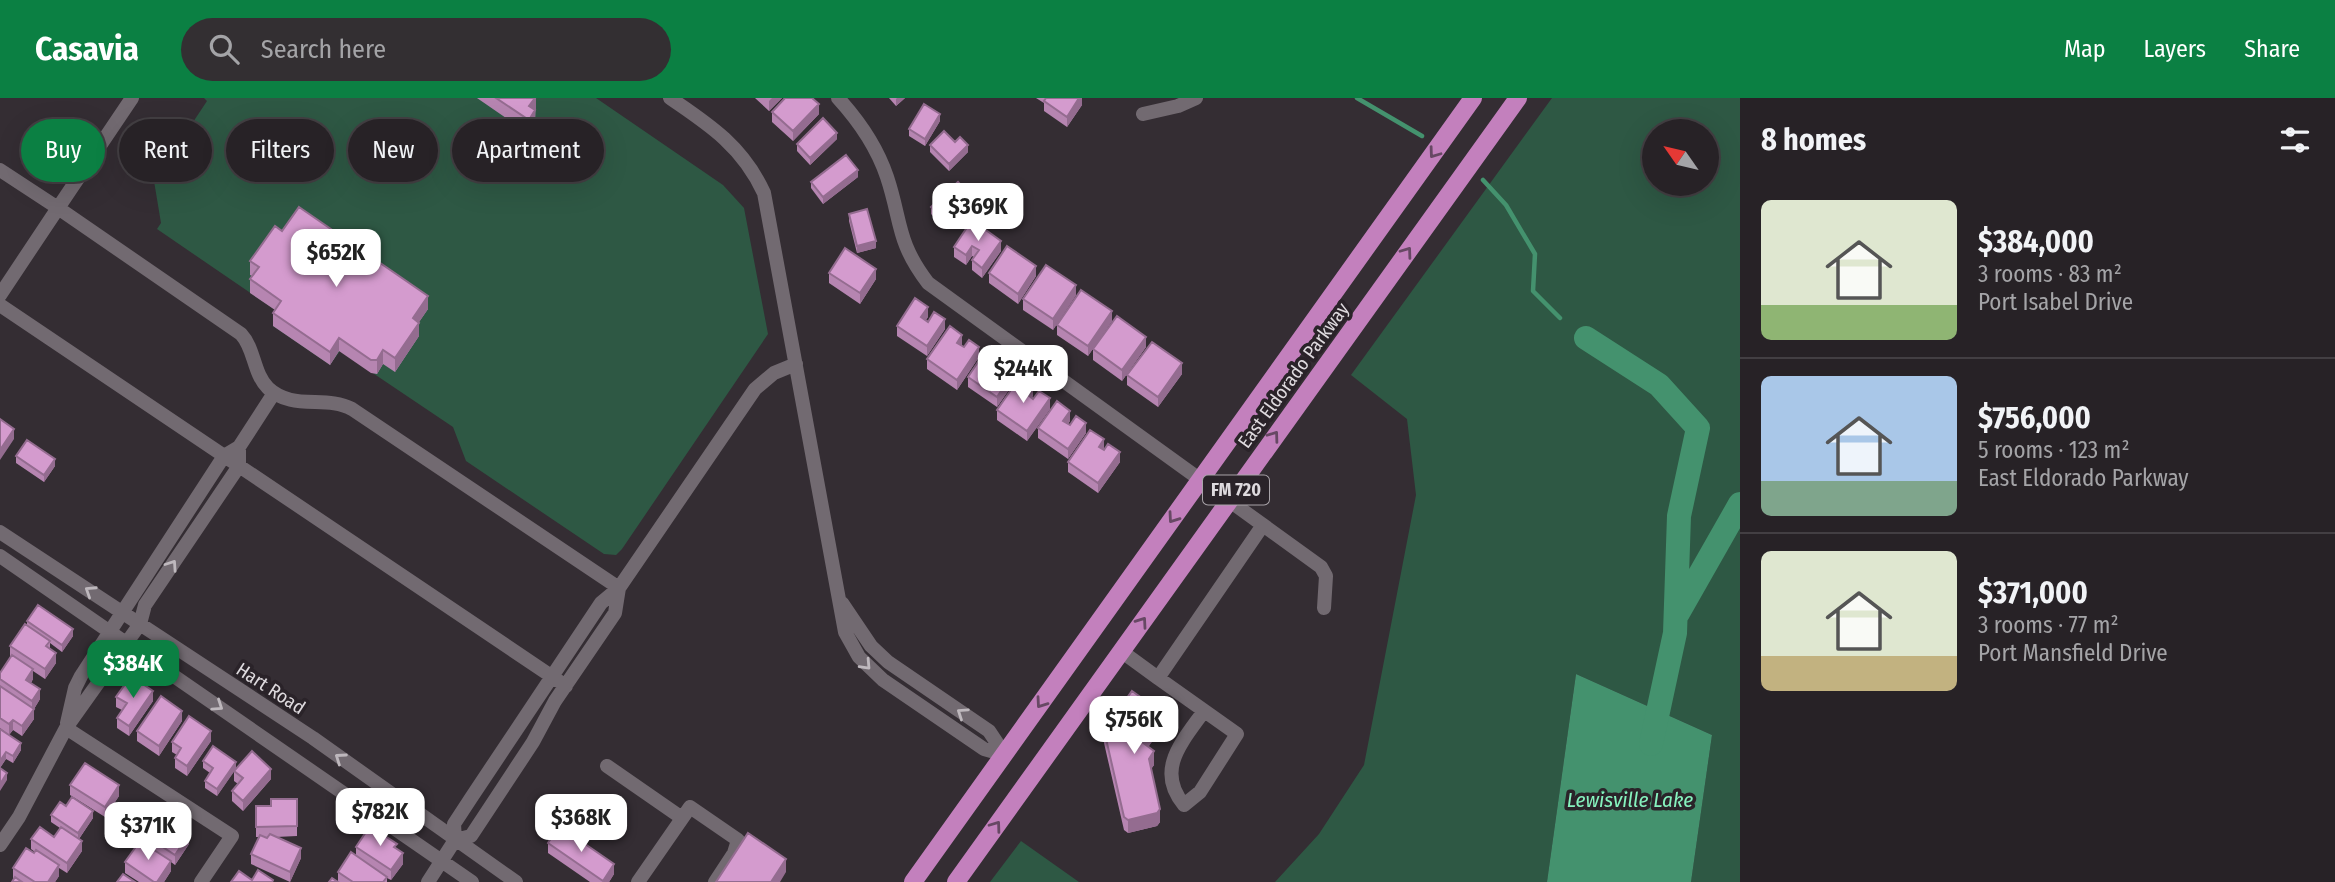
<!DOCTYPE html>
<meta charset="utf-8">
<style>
body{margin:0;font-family:"Fira Sans Condensed",sans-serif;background:#332f32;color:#f1f3f6;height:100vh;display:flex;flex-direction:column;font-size:26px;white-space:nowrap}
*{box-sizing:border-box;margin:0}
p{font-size:23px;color:#a4a4a7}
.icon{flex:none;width:38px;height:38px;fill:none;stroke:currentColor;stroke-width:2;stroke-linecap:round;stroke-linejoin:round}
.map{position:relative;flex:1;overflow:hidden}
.side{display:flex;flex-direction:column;background:#272226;width:595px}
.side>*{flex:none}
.guide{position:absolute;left:21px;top:21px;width:665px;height:63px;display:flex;gap:14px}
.needle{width:46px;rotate:304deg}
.buttons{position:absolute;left:1642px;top:21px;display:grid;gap:14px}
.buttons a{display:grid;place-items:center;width:77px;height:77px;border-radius:50%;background:#272226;box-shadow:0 7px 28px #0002,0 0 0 2px #433f43;font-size:35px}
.price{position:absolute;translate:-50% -60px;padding:0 16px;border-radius:14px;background:#fff;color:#222;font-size:23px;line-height:46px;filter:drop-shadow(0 2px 4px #0008)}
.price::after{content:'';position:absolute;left:50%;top:42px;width:21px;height:16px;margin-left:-10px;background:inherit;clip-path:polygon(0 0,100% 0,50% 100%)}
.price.on{background:#0b8043;color:#fff}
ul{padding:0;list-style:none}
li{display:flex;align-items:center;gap:21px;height:175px;padding:0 21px}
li+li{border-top:2px solid #433f43}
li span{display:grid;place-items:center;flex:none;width:196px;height:140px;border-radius:10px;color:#555}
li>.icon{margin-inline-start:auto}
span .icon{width:84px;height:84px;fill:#fffc;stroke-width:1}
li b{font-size:30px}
h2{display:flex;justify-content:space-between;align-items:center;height:84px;padding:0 21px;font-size:30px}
.pill{padding:0 24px;border-radius:32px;background:#272226;box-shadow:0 7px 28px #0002,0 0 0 2px #433f43;font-size:24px;line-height:63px}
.pill.on{background:#0b8043;color:#fff}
header{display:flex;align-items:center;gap:42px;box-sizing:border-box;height:98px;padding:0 35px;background:#0b8043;color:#fff}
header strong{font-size:33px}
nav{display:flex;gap:38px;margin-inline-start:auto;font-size:24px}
.search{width:490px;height:63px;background:#332f32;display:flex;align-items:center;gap:18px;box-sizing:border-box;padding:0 24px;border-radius:38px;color:#a4a4a7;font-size:26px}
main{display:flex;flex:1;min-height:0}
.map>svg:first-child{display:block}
.green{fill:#2e5844;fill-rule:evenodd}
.water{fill:#44926e}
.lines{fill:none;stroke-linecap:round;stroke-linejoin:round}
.stream{stroke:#44926e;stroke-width:4.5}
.river{stroke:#44926e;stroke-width:24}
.minor{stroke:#726a71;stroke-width:14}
.major{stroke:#c380bd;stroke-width:18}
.wall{fill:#b685b1}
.shaded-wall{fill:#946c90}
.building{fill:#d49bce;stroke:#946c90;stroke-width:2}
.oneway{stroke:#674864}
.oneway2{stroke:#beb8bd}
.labels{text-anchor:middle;stroke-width:7;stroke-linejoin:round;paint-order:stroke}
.shield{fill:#2a2329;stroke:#a8a3a8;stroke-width:2}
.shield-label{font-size:18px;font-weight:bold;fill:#dedade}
.street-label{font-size:19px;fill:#dedade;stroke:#2a2329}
.water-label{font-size:21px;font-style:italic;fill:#86f2be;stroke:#2a2329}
</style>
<header>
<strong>Casavia</strong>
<div class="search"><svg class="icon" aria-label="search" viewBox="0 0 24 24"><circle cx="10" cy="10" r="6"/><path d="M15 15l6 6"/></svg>Search here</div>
<nav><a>Map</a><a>Layers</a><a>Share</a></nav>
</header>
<main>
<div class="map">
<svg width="1740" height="784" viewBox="0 0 1740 784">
<rect width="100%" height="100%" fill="#342d33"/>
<path class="green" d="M204,0H596L723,87L744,110L768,236L622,451L616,457L604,456L466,363L453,329L340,253L330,267L273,228L281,216L157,131L161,125L154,83L207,3Z
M1552,0H1740V784H1691L1712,637L1576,576L1547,784H1275L1319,736L1364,667L1416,397L1407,321L1351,277ZM1654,33H1706V86H1654Z
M1021,743L1079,784H990Z"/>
<path class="water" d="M1576,576L1712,637L1691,784H1547Z"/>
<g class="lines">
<path class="stream" d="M1357,0L1422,38
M1483,82L1506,107L1535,156L1533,193L1560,220"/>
<path class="river" d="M1586,240L1659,287L1698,330L1679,418L1675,535L1651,646
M1678,515L1740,406"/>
<path class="minor" d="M132,0L58,110L241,236C255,251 253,275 268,290C292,313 326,297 352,311L619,490L755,291L774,275L796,266
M670,0C710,27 743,49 764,95L845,534L859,559L883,582L984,651L1005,657L989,633L888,564L871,548L842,505
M838,0C859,23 877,49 887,79C902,124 896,143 928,185L1263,427L1158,580L1121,553
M1143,16L1178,8L1196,0
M0,72L58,110L0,197
M0,207L566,588
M1263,427L1321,469L1326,478L1324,510
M0,434L313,640L516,784
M0,458L472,784
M619,490L615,515L555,603L533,644L471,738L455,742L454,726L471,700L601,505Z
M1158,580L1237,636L1200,694L1184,707C1155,672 1182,644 1204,613
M67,625L75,590L81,578L224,358L239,349L274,295
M66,630L232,738L201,784
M607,668L682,720
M0,747L19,719L66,630L140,526L145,507L239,368V349
M428,784L455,742
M638,784L690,709L738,742L734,755L715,784"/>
<path class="major" d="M913,784L1473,0
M956,784L1518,0"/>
</g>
<path class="wall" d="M477,0H536L535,26L529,36Z
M755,0H782L769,13Z
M889,0H905L896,8Z
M1036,0H1082V7L1067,29L1044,13V5Z
M772,14L819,16L793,43L772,24Z
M940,23L925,48L909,38V31Z
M837,41L810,67L797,53V46Z
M930,47L968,54L949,73L930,54Z
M858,79L823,106L811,90V84Z
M971,105L945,130L931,116V109Z
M849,116L876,150L857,155L849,123Z
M972,122L1001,153L982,180L972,172V162L974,159L972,158L966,167L954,159V149Z
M282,133L428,211L419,224V238L395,274L383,266L377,276L371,275L339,253L330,267L273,228V215L275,212L250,195V181L252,178L250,177V163Z
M829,175L876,181L860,206L829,185Z
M989,175L1036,178L1018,206L989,185Z
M1076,197L1053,232L1023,212V201Z
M928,219L926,222L945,231L927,258L897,238V228Z
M1112,223L1088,258L1057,237V227Z
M962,247V248L979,259L957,292L927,271V261Z
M1146,249L1122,283L1093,262V251Z
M999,271L998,273L1015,283L997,309L968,289V279Z
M1182,276L1158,309L1127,287V277Z
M1033,298L1032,299L1050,311L1027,343L997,322V312Z
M1070,323L1068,326L1086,335L1068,361L1038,340V330Z
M1103,352L1120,364L1098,395L1068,374V364Z
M16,358L55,368L44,384L16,365Z
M27,523L73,538L62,554L50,545V550L56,565L45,581L33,573V581L31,585L40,601L34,611V621L22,638L13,632L9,637L0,630V575L11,558H10V548L27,527Z
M116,599L153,603L129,638L117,630V620L122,612L116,609Z
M182,623L159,658L137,643V633Z
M1163,628L1148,649L1154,667L1151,671L1160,724L1157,728L1128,735L1124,732L1104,645V632Z
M0,631L21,652L13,665L6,661L0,670Z
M211,643L187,678L175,670V660L177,657L172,654V644Z
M203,663L236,671L271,681L243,713L232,703V693L238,686L234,683V673L217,698L205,690V683L210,675L203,670Z
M70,687L119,698L105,719L70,697Z
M297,701V738L276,739L301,760L290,784L251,766V756L259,739H256V708H271Z
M66,708L93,720L79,741L82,753L67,775L59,770V778L55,784H12L15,781L13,780V770L35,754L31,751V741L54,739L60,730L51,724V717Z
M140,734L189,746L175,767L171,764V773L164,784H139L125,775V764L140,743Z
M548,745L614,776L609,784H590L548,755Z
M356,749L403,766L391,782L387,780V784H329H338V774L356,758Z"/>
<path class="shaded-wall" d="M535,0H536V11L529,21V8Z
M772,0H782L769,13V3Z
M897,0H905L896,8V1Z
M1079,0H1082V7L1067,29V19Z
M819,6V16L793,43V33Z
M535,12V26L529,36V22Z
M940,16V23L925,48V41Z
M837,35V41L810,67V60Z
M968,47V54L949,73V66Z
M858,72V79L823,106V99Z
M971,98V105L945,130V123Z
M876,143V150L857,155V148Z
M1001,143V153L982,180V170Z
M972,148V158L966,167V157Z
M1036,168V178L1018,206V196Z
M876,171V181L860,206V195Z
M1076,187V197L1053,232V221Z
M428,198V211L413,233V220Z
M928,209V219L921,229V219Z
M1112,213V223L1088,258V248Z
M945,221V231L927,258V248Z
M419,225V238L395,274V260Z
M962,237V247L957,255V245Z
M1146,239V249L1122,283V272Z
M339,240V253L330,267V254Z
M979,249V259L957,292V282Z
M383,252V266L377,276V262Z
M999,261V271L993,280V270Z
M1182,265V276L1158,309V299Z
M1015,272V283L997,309V299Z
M1033,288V298L1027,306V296Z
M1050,300V311L1027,343V333Z
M1070,313V323L1063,333V323Z
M1086,325V335L1068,361V351Z
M14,331V341L0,362V352Z
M1104,341V351L1099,359V349Z
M1120,354V364L1098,395V385Z
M55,361V368L44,384V377Z
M73,531V538L62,554V547Z
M56,555V565L45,581V571Z
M33,571V581L26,592V582Z
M40,591V601L34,611V621L22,638V628L32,613V603Z
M153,593V603L129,638V628Z
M182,613V623L159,658V648Z
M1163,615V628L1142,658V644Z
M13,622V632L9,637V626Z
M211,633V643L187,678V668Z
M21,645V652L13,665V658Z
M1154,653V667L1149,674V661Z
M6,654V661L0,670V663Z
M236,664V671L217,698V691Z
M271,671V681L243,713V703Z
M7,675V682L0,693V686Z
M119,687V698L105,719V709Z
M1160,711V724L1157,728L1128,735V722Z
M93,713V720L78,742V735Z
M189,736V746L175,767V757Z
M82,743V753L67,775V765Z
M301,750V760L290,784V774Z
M403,755V766L391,782V772Z
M786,761V774L780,784H771Z
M171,763V773L164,784H157Z
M614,766V776L609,784H603Z
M59,767V778L55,784H48Z"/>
<path class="building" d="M496,0H535L529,8L535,12L529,22Z
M785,0H812L819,6L793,33L772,14Z
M1046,0H1079L1067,19L1044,3Z
M924,6L940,16L925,41L909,31Z
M823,20L837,35L810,60L797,46Z
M944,33L955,44L960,39L968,47L949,66L930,47Z
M846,57L858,72L823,99L811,84Z
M958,84L971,98L945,123L931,109Z
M299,109L428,198L413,220L419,225L395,260L383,252L377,262H371L339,240L330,254L273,215L281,203L250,181L259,169L250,163L275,128L282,133Z
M867,111L876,143L857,148L849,116Z
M972,122L1001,143L982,170L972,162L979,152L972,148L966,157L954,149Z
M1007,148L1036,168L1018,196L989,175Z
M845,150L876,171L860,195L829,175Z
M1046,167L1076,187L1053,221L1023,201Z
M1081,192L1112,213L1088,248L1057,227Z
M915,200L928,209L921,219L928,224L934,214L945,221L927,248L897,228Z
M1117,218L1146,239L1122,272L1093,251Z
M950,228L962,237L957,245L964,249L969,242L979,249L957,282L927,261Z
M1152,244L1182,265L1158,299L1127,277Z
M986,252L999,261L993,270L999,274L1005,265L1015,272L997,299L968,279Z
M1020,279L1033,288L1027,296L1033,301L1039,293L1050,300L1027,333L997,312Z
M1057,303L1070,313L1063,323L1070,327L1076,318L1086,325L1068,351L1038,330Z
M0,321L14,331L0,352Z
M1090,332L1104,341L1099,349L1104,352L1108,346L1120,354L1098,385L1068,364Z
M27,342L55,361L44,377L16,358Z
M38,507L73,531L62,547L27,523Z
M25,526L50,543L46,548L56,555L45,571L10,548Z
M12,557L33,571L26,582L40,591L32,603L0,581V575Z
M131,578L153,593L129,628L117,620L127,605L116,599Z
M0,588L34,611L22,628L13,622L9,626L0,620Z
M1132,593L1163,615L1142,644L1154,653L1149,661L1160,711L1157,715L1128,722L1124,719L1104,632Z
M161,598L182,613L159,648L137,633Z
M189,618L211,633L187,668L175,660L181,650L172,644Z
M0,631L21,645L13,658L6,654L0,663Z
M213,648L236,664L217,691L205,683L213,670L203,663Z
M252,653L271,671L243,703L232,693L243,680L234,673Z
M85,665L119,687L105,709L70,687Z
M0,670L7,675L0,686Z
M72,699L93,713L78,735L51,717L60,704L66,708Z
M271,701H297V728L256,729V708H271Z
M154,712L189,736L175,757L140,734Z
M370,728L397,746L394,749L403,755L391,772L356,749Z
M559,728L614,766L603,783L548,745Z
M40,729L54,739L61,729L82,743L67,765L31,741Z
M748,735L786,761L771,784H716Z
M270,736L301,750L290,774L251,756L260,737L267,740Z
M140,743L171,763L157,784H154L125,764Z
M26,750L34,755L36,752L59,767L48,784H35L13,770Z
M351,754L387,779L383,784H353L338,774Z
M258,772L273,782L272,784H231L239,773L252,782Z
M123,776L135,784H117Z
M15,779L22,784H12Z
M332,780L338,784H329Z"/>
<defs><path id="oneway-chevron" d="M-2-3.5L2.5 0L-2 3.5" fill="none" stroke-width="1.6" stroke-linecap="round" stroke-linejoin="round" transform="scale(1.75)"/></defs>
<g class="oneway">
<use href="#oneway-chevron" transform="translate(1434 55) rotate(126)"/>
<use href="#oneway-chevron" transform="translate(1407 154) rotate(-54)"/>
<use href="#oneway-chevron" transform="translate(1274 338) rotate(-54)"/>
<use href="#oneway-chevron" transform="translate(1173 420) rotate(125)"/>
<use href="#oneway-chevron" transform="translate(1142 524) rotate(-55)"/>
<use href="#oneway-chevron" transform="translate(1041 605) rotate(125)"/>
<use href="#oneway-chevron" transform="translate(996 728) rotate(-54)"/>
</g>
<g class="oneway2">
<use href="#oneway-chevron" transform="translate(172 467) rotate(-56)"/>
<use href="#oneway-chevron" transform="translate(90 493) rotate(-147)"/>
<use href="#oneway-chevron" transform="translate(866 567) rotate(47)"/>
<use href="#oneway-chevron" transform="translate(218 608) rotate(34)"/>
<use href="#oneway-chevron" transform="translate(962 615) rotate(-146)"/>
<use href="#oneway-chevron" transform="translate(340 660) rotate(-145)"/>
</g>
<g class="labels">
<rect class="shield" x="1203" y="377.5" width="66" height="29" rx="5"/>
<g class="shield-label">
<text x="1236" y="398">FM 720</text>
</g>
<g class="street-label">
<text transform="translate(1293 277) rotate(-54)" y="7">East Eldorado Parkway</text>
<text transform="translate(271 590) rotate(33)" y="7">Hart Road</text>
</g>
<g class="water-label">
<text x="1630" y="709">Lewisville Lake</text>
</g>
</g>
</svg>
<div class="buttons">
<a><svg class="needle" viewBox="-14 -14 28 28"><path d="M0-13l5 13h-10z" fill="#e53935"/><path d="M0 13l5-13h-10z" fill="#a4a4a7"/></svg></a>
</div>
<b class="price" style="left:978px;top:145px">$369K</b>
<b class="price" style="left:336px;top:191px">$652K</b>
<b class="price" style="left:1023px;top:307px">$244K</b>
<b class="price on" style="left:133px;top:602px">$384K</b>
<b class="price" style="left:1134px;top:658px">$756K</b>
<b class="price" style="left:380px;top:750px">$782K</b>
<b class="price" style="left:581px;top:756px">$368K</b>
<b class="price" style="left:148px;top:764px">$371K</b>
<div class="guide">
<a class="pill on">Buy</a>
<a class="pill">Rent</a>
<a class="pill">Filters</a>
<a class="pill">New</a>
<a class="pill">Apartment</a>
</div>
</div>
<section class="side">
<h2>8 homes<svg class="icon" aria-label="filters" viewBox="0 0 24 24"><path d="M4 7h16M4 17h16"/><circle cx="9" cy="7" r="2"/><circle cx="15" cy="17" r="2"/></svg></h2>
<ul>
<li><span style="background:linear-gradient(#dfe7d0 75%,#8fb573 0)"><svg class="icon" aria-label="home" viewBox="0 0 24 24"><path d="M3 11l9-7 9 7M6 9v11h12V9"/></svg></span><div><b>$384,000</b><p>3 rooms · 83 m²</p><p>Port Isabel Drive</p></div></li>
<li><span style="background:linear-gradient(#a9c7e8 75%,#7fa58c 0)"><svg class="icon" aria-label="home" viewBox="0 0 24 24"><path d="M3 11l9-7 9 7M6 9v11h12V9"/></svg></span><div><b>$756,000</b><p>5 rooms · 123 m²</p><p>East Eldorado Parkway</p></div></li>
<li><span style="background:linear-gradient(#dfe7d0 75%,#c2b280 0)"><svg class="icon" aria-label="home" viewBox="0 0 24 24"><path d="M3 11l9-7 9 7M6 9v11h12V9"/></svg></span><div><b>$371,000</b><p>3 rooms · 77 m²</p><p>Port Mansfield Drive</p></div></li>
</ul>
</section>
</main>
